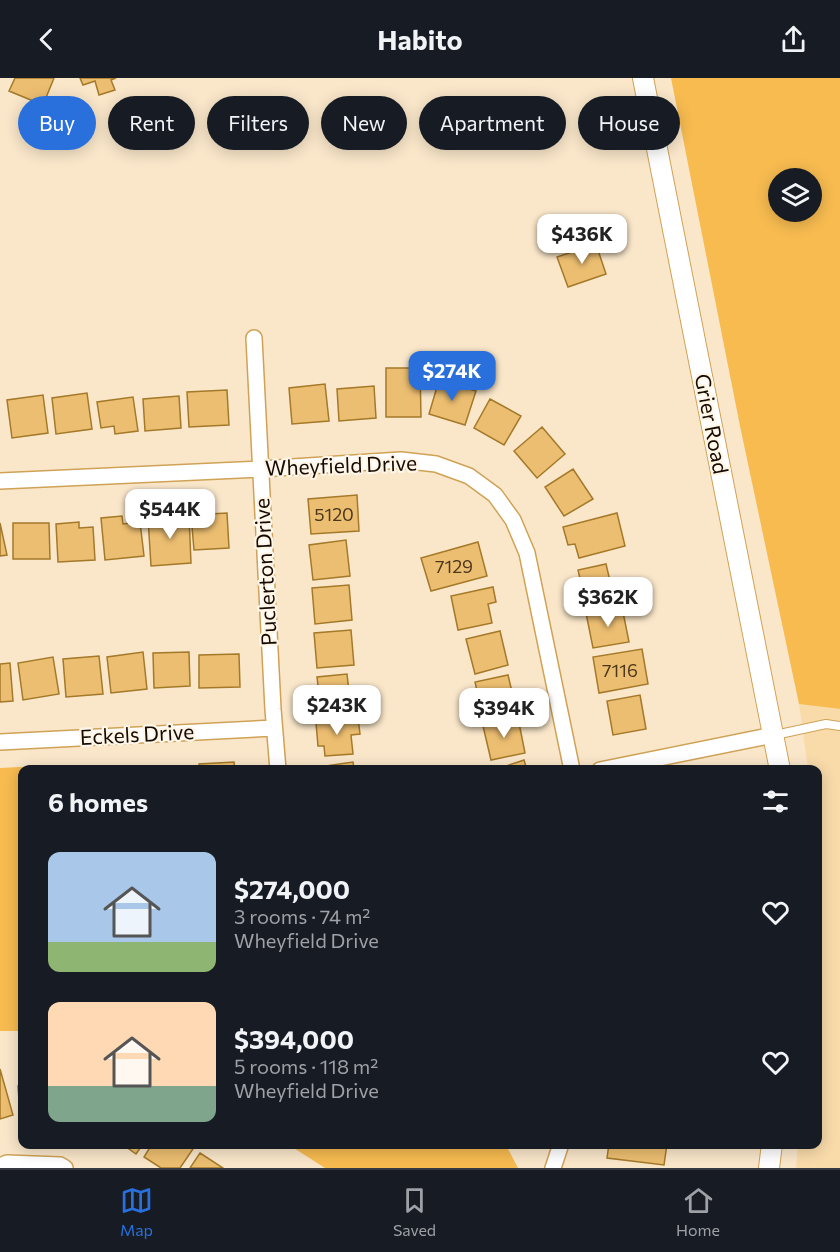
<!DOCTYPE html>
<meta charset="utf-8">
<style>
body{margin:0;font-family:Commissioner,sans-serif;background:#242831;color:#f1f3f6;height:100vh;display:flex;flex-direction:column;font-size:22px;white-space:nowrap}
*{box-sizing:border-box;margin:0}
p{font-size:20px;color:#9ea1a6}
.icon{flex:none;width:33px;height:33px;fill:none;stroke:currentColor;stroke-width:2;stroke-linecap:round;stroke-linejoin:round}
.map{position:relative;flex:1;overflow:hidden}
.drawer{position:absolute;left:18px;top:687px;width:804px;height:384px;display:flex;flex-direction:column;background:#171b24;border-radius:12px;box-shadow:0 3px 15px #0003}
.drawer>*{flex:none}
.guide{position:absolute;left:18px;top:18px;width:804px;height:54px;display:flex;gap:12px}
.buttons{position:absolute;left:768px;top:90px;display:grid;gap:12px}
.buttons a{display:grid;place-items:center;width:54px;height:54px;border-radius:50%;background:#171b24;box-shadow:0 3px 15px #0003;font-size:30px}
.price{position:absolute;translate:-50% -51px;padding:0 14px;border-radius:12px;background:#fff;color:#222;font-size:20px;line-height:39px;filter:drop-shadow(0 2px 3px #0008)}
.price::after{content:'';position:absolute;left:50%;top:36px;width:18px;height:14px;margin-left:-9px;background:inherit;clip-path:polygon(0 0,100% 0,50% 100%)}
.price.on{background:#2970dd;color:#fff}
ul{padding:0;list-style:none}
li{display:flex;align-items:center;gap:18px;height:150px;padding:0 30px}
li span{display:grid;place-items:center;flex:none;width:168px;height:120px;border-radius:12px;color:#555}
li>.icon{margin-inline-start:auto}
span .icon{width:72px;height:72px;fill:#fffc;stroke-width:1}
li b{font-size:26px}
h2{display:flex;justify-content:space-between;align-items:center;height:72px;padding:0 30px;font-size:26px}
.chip{padding:0 21px;border-radius:27px;background:#171b24;box-shadow:0 3px 15px #0003;font-size:21px;line-height:54px}
.chip.on{background:#2970dd;color:#fff}
header{display:flex;justify-content:space-between;align-items:center;height:78px;padding:0 30px;background:#171b24;font-size:27px;font-weight:700}
.tab-bar{display:flex;justify-content:space-around;align-items:center;height:84px;border-top:2px solid #363941;background:#171b24;font-size:16px;color:#9ea1a6}
.tab-bar a{display:grid;justify-items:center;gap:3px}
.tab-bar .on{color:#2970dd}
.map>svg:first-child{display:block}
.built{fill:#f9dbaa}
.green{fill:#f7bb50;fill-rule:evenodd}
.building{fill:#ecbe71;stroke:#a47929;stroke-width:1.5}
.lines{fill:none;stroke-linecap:round;stroke-linejoin:round}
.service-casing{stroke:#cfa256;stroke-width:10}
.minor-casing{stroke:#cfa256;stroke-width:18}
.tertiary-casing{stroke:#cfa256;stroke-width:22}
.service{stroke:#fff;stroke-width:8}
.minor{stroke:#fff;stroke-width:15}
.tertiary{stroke:#fff;stroke-width:20}
.labels{text-anchor:middle;stroke-width:4.5;stroke-linejoin:round;paint-order:stroke}
.number-label{font-size:18px;fill:#4c371c}
.street-label{font-size:21px;fill:#170a00;stroke:#fff6e7}
</style>
<header><svg class="icon" aria-label="back" viewBox="0 0 24 24"><path d="M15 5l-7 7 7 7"/></svg>Habito<svg class="icon" aria-label="share" viewBox="0 0 24 24"><path d="M12 15V3M7 8l5-5 5 5M5 13v7h14v-7"/></svg></header>
<div class="map">
<svg width="840" height="1090" viewBox="0 0 840 1090">
<rect width="100%" height="100%" fill="#fae7ca"/>
<path class="built" d="M799,626L840,631V1090H796L798,1067L818,1066V899L821,872L819,766L818,756V692L808,691Z"/>
<path class="green" d="M671,0H840V631L799,626L740,348ZM812,100V134H778V100Z
M57,687L58,691L22,692V953H0V690Z
M289,1067H506L518,1090H325Z"/>
<path class="building" d="M15,0H54L43,27L9,13Z
M80,0H116L111,2L115,12L99,17L95,3L83,7Z
M596,166L606,196L568,209L557,179Z
M386,290H420L421,339H386Z
M439,302L476,313L465,347L429,336Z
M325,306L329,343L292,346L289,310Z
M374,308L376,340L339,343L337,311Z
M227,312L229,347L189,349L187,314Z
M87,315L92,351L56,356L52,320Z
M43,317L48,355L12,360L7,322Z
M179,318L181,350L145,353L143,321Z
M133,319L138,353L115,356L114,348L101,350L97,324Z
M490,321L521,338L504,367L474,350Z
M542,349L565,376L537,400L514,373Z
M573,391L593,421L564,438L545,409Z
M357,417L359,453L311,456L308,421Z
M227,435L229,470L194,472L191,437Z
M617,435L625,468L579,480L575,466L568,467L563,449Z
M189,437L191,485L151,488L148,440Z
M122,438L123,446L140,444L144,478L105,482L101,440Z
M79,444V450L93,449L95,482L58,484L56,446Z
M0,445L7,477L0,478Z
M13,445H49L50,481H13Z
M346,462L350,498L313,502L309,467Z
M478,464L487,498L431,513L421,480Z
M606,486L614,520L586,526L578,492Z
M349,507L352,542L315,546L312,510Z
M493,509L496,524L488,526L492,545L458,552L451,518Z
M622,529L629,564L593,570L586,535Z
M351,552L354,587L317,590L314,555Z
M500,553L508,587L475,596L466,561Z
M642,571L648,606L599,615L593,579Z
M143,574L147,611L111,615L107,579Z
M189,574L190,608L154,610L153,575Z
M239,576L240,609L199,610V577Z
M99,578L103,616L66,619L63,581Z
M53,579L59,616L23,622L18,585Z
M10,585L13,623L0,624V586Z
M347,596L351,631L321,634L317,599Z
M508,597L516,631L483,639L475,604Z
M640,617L646,651L613,657L607,623Z
M358,640L360,656L351,657L353,676L325,678L324,668H318L316,645Z
M518,640L525,675L491,682L483,648Z
M524,682L527,692H494Z
M234,684L235,692H200L199,686Z
M353,684L354,692H326L325,688Z
M0,991L13,1037L0,1041Z
M18,1008H22V1036H20Z
M122,1066H143L136,1076Z
M152,1066H192L195,1068L180,1090H161L144,1079Z
M609,1066H667L664,1087L607,1080Z
M200,1075L223,1090H190Z"/>
<g class="lines">
<g class="service-casing">
<path id="service" d="M775,657L826,646L840,648"/>
</g>
<g class="minor-casing">
<path id="minor" d="M254,260L273,631L278,692
M0,403L261,391L401,382L436,386L469,398L495,417L513,442L527,475L572,692
M0,664L274,650
M600,692L773,657
M0,1088L7,1085L60,1087L65,1090
M553,1090L561,1066"/>
</g>
<g class="tertiary-casing">
<path id="tertiary" d="M643,0L780,692
M769,1090L772,1066"/>
</g>
<use href="#service" class="service"/>
<use href="#minor" class="minor"/>
<use href="#tertiary" class="tertiary"/>
</g>
<g class="labels">
<g class="number-label">
<text x="334" y="443">5120</text>
<text x="454" y="495">7129</text>
<text x="620" y="599">7116</text>
</g>
<g class="street-label">
<text transform="translate(711 346) rotate(79)" y="7">Grier Road</text>
<text transform="translate(341 388) rotate(-2)" y="7">Wheyfield Drive</text>
<text transform="translate(266 494) rotate(-93)" y="7">Puclerton Drive</text>
<text transform="translate(137 657) rotate(-3)" y="7">Eckels Drive</text>
</g>
</g>
</svg>
<div class="buttons">
<a><svg class="icon" aria-label="layers" viewBox="0 0 24 24"><path d="M12 4l9 5-9 5-9-5zM3 14l9 5 9-5"/></svg></a>
</div>
<b class="price" style="left:582px;top:187px">$436K</b>
<b class="price on" style="left:452px;top:324px">$274K</b>
<b class="price" style="left:170px;top:462px">$544K</b>
<b class="price" style="left:608px;top:550px">$362K</b>
<b class="price" style="left:337px;top:658px">$243K</b>
<b class="price" style="left:504px;top:661px">$394K</b>
<div class="guide">
<a class="chip on">Buy</a>
<a class="chip">Rent</a>
<a class="chip">Filters</a>
<a class="chip">New</a>
<a class="chip">Apartment</a>
<a class="chip">House</a>
</div>
<section class="drawer">
<h2>6 homes<svg class="icon" aria-label="filters" viewBox="0 0 24 24"><path d="M4 7h16M4 17h16"/><circle cx="9" cy="7" r="2"/><circle cx="15" cy="17" r="2"/></svg></h2>
<ul>
<li><span style="background:linear-gradient(#a9c7e8 75%,#8fb573 0)"><svg class="icon" aria-label="home" viewBox="0 0 24 24"><path d="M3 11l9-7 9 7M6 9v11h12V9"/></svg></span><div><b>$274,000</b><p>3 rooms · 74 m²</p><p>Wheyfield Drive</p></div><svg class="icon" aria-label="heart" viewBox="0 0 24 24"><path d="M12 20l-8-8c-3-5 5-10 8-4 3-6 11-1 8 4z"/></svg></li>
<li><span style="background:linear-gradient(#ffd9b3 70%,#7fa58c 0)"><svg class="icon" aria-label="home" viewBox="0 0 24 24"><path d="M3 11l9-7 9 7M6 9v11h12V9"/></svg></span><div><b>$394,000</b><p>5 rooms · 118 m²</p><p>Wheyfield Drive</p></div><svg class="icon" aria-label="heart" viewBox="0 0 24 24"><path d="M12 20l-8-8c-3-5 5-10 8-4 3-6 11-1 8 4z"/></svg></li>
</ul>
</section>
</div>
<nav class="tab-bar">
<a class="on"><svg class="icon" aria-label="map" viewBox="0 0 24 24"><path d="M3 6l6-2 6 2 6-2v14l-6 2-6-2-6 2zM9 4v14M15 6v14"/></svg>Map</a>
<a><svg class="icon" aria-label="saved" viewBox="0 0 24 24"><path d="M7 4h10v16l-5-4-5 4z"/></svg>Saved</a>
<a><svg class="icon" aria-label="home" viewBox="0 0 24 24"><path d="M3 11l9-7 9 7M6 9v11h12V9"/></svg>Home</a>
</nav>
